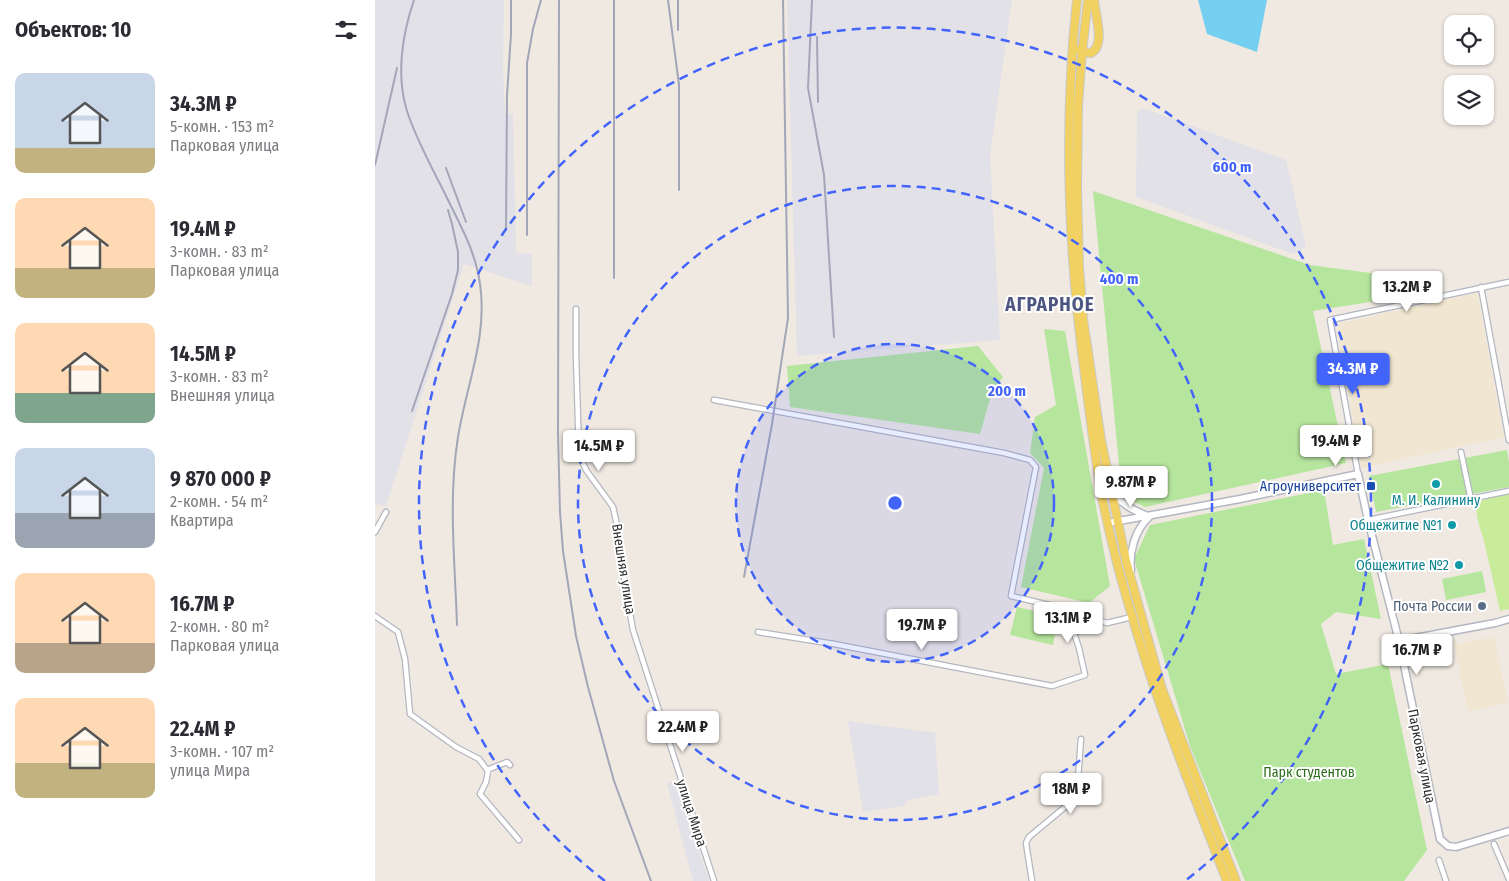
<!DOCTYPE html>
<html lang="ru">
<meta charset="utf-8">
<style>
body{margin:0;font-family:"Fira Sans Condensed",sans-serif;background:#f2f2f3;color:#2b2b33;height:100vh;display:flex;flex-direction:column;font-size:19px;white-space:nowrap}
*{box-sizing:border-box;margin:0}
p{font-size:16px;color:#7c7c81}
.icon{flex:none;width:28px;height:28px;fill:none;stroke:currentColor;stroke-width:2;stroke-linecap:round;stroke-linejoin:round}
.map{position:relative;flex:1;overflow:hidden}
.details{display:flex;flex-direction:column;background:#fff;width:375px}
.details>*{flex:none}
.fabs{position:absolute;left:1069px;top:15px;display:grid;gap:10px}
.fabs a{display:grid;place-items:center;width:50px;height:50px;border-radius:10px;background:#fff;box-shadow:0 1px 4px #0004;font-size:25px}
.price{position:absolute;translate:-50% -42px;padding:0 11px;border-radius:5px;background:#fff;color:#222;font-size:16px;line-height:32px;filter:drop-shadow(0 1px 2px #0008)}
.price::after{content:'';position:absolute;left:50%;top:30px;width:15px;height:11px;margin-left:-8px;background:inherit;clip-path:polygon(0 0,100% 0,50% 100%)}
.price.selected{background:#4264fb;color:#fff}
ul{padding:0;list-style:none}
li{display:flex;align-items:center;gap:15px;height:125px;padding:0 15px}
li span{display:grid;place-items:center;flex:none;width:140px;height:100px;border-radius:10px;color:#555}
li>.icon{margin-inline-start:auto}
span .icon{width:60px;height:60px;fill:#fffc;stroke-width:1}
li b{font-size:21px}
h2{display:flex;justify-content:space-between;align-items:center;height:60px;padding:0 15px;font-size:21px}
main{display:flex;flex:1;min-height:0}
.map>svg:first-child{display:block}
.industrial{fill:#e3e1e8}
.education{fill:#f0e6d1}
.green{fill:#b6e59e}
.pitch{fill:#c9ec9a}
.water{fill:#75cff0}
.lines{fill:none;stroke-linecap:round;stroke-linejoin:round}
.street-casing{stroke:#b4b7c1;stroke-width:7}
.secondary-casing{stroke:#b4b7c1;stroke-width:9}
.primary-casing{stroke:#c9c9c9;stroke-width:10}
.street{stroke:#fff;stroke-width:4.5}
.secondary{stroke:#fff;stroke-width:6}
.primary{stroke:#f2d163;stroke-width:8}
.rail{stroke:#a3a6b8;stroke-width:2}
.ring{fill:none;stroke:#4264fb;stroke-width:2.5;stroke-dasharray:9 6}
.culture-dot{fill:#0f9aa8;stroke:#fff;stroke-width:2}
.transit-dot{fill:#1a4fb4;stroke:#fff;stroke-width:2}
.service-dot{fill:#5c6f8a;stroke:#fff;stroke-width:2}
.labels{text-anchor:middle;stroke-width:4;stroke-linejoin:round;paint-order:stroke}
.transit-label{font-size:14px;fill:#164399;stroke:#fff;text-anchor:end}
.culture-label{font-size:14px;fill:#0d838f;stroke:#fff;text-anchor:end}
.street-label{font-size:14px;fill:#2e2e2e;stroke:#fff}
.service-label{font-size:14px;fill:#4e5e75;stroke:#fff;text-anchor:end}
.park-label{font-size:14px;fill:#2c6e1b;stroke:#fff}
.district-label{font-size:19px;font-weight:bold;letter-spacing:1px;fill:#4d5680;stroke:#fff}
.centre{fill:#4264fb;stroke:#fff;stroke-width:2.5}
.ring-label{font-size:15px;text-anchor:middle;font-weight:bold;fill:#4264fb;stroke:#fff;stroke-width:4;stroke-linejoin:round;paint-order:stroke}
</style>
<main>
<section class="details">
<h2>Объектов: 10<svg class="icon" aria-label="filters" viewBox="0 0 24 24"><path d="M4 7h16M4 17h16"/><circle cx="9" cy="7" r="2"/><circle cx="15" cy="17" r="2"/></svg></h2>
<ul>
<li><span style="background:linear-gradient(#c9d6e8 75%,#c2b280 0)"><svg class="icon" aria-label="home" viewBox="0 0 24 24"><path d="M3 11l9-7 9 7M6 9v11h12V9"/></svg></span><div><b>34.3M ₽</b><p>5-комн. · 153 m²</p><p>Парковая улица</p></div></li>
<li><span style="background:linear-gradient(#ffd9b3 70%,#c2b280 0)"><svg class="icon" aria-label="home" viewBox="0 0 24 24"><path d="M3 11l9-7 9 7M6 9v11h12V9"/></svg></span><div><b>19.4M ₽</b><p>3-комн. · 83 m²</p><p>Парковая улица</p></div></li>
<li><span style="background:linear-gradient(#ffd9b3 70%,#7fa58c 0)"><svg class="icon" aria-label="home" viewBox="0 0 24 24"><path d="M3 11l9-7 9 7M6 9v11h12V9"/></svg></span><div><b>14.5M ₽</b><p>3-комн. · 83 m²</p><p>Внешняя улица</p></div></li>
<li><span style="background:linear-gradient(#c9d6e8 65%,#9aa5b1 0)"><svg class="icon" aria-label="home" viewBox="0 0 24 24"><path d="M3 11l9-7 9 7M6 9v11h12V9"/></svg></span><div><b>9 870 000 ₽</b><p>2-комн. · 54 m²</p><p>Квартира</p></div></li>
<li><span style="background:linear-gradient(#ffd9b3 70%,#b9a48a 0)"><svg class="icon" aria-label="home" viewBox="0 0 24 24"><path d="M3 11l9-7 9 7M6 9v11h12V9"/></svg></span><div><b>16.7M ₽</b><p>2-комн. · 80 m²</p><p>Парковая улица</p></div></li>
<li><span style="background:linear-gradient(#ffd9b3 65%,#c2b280 0)"><svg class="icon" aria-label="home" viewBox="0 0 24 24"><path d="M3 11l9-7 9 7M6 9v11h12V9"/></svg></span><div><b>22.4M ₽</b><p>3-комн. · 107 m²</p><p>улица Мира</p></div></li>
</ul>
</section>
<div class="map">
<svg width="1134" height="881" viewBox="0 0 1134 881">
<rect width="100%" height="100%" fill="#efe9e1"/>
<path class="industrial" d="M0,0H129L128,68L130,114H138L141,253L157,254V286L89,264L11,506L0,504Z
M412,0H637L615,155L625,340L422,356Z
M768,108L911,160L931,247L918,254L761,197L762,112Z
M473,721L560,733L564,794L533,800L528,806L488,812Z
M300,780L334,881H318L292,784Z"/>
<path class="education" d="M1102,293L1129,437L986,468L962,324Z
M1119,637L1133,703L1093,711L1079,644Z"/>
<path class="green" d="M718,191L935,265L1056,281L1057,292L938,311L971,463L770,507L747,496Z
M669,329L690,331L735,586L714,603L646,587L669,468L655,453L660,417L681,405Z
M603,346L628,377L617,392L605,434L415,407L412,366Z
M1132,450L1134,463V487L1001,512L994,476Z
M949,490L958,545L989,539L1006,619L961,612L946,624L961,674L1013,664L1052,850L1029,881H870L815,746L759,559L775,525Z
M1107,571L1111,592L1071,600L1067,579Z
M642,607L683,616L678,645L635,635Z"/>
<path class="pitch" d="M1134,492V609L1125,611C1120,589 1115,567 1110,545C1107,531 1098,515 1103,502Z"/>
<path class="water" d="M823,0H892L882,52L832,34Z"/>
<g class="lines">
<g class="street-casing">
<path id="street" d="M1106,287L1134,440
M201,309V355L204,454L211,470L238,507L242,525L250,585L258,630L339,881
M339,400L629,453L655,460L661,467L636,596L691,609L732,623L757,617
M1086,452L1096,500
M983,474L955,320L1134,282
M993,520L1134,491
M0,532L11,512
M0,616L23,632L30,659L35,714L81,747L104,759L113,771L111,782L105,794L144,840
M383,632L459,644L677,686L710,675L704,648L691,609
M112,770L132,762L135,765
M1119,844L1134,879
M1064,860L1071,881
M657,881L651,843L654,837L696,802C705,783 704,759 706,739"/>
</g>
<g class="secondary-casing">
<path id="secondary" d="M738,490C744,504 760,511 773,516
M733,523L865,499L983,474L993,520L1024,641L1065,839L1073,846L1081,847L1134,831
M756,570C754,552 760,530 774,517
M1024,641L1120,623L1134,619"/>
</g>
<g class="primary-casing">
<path id="primary" d="M702,0C688,127 693,249 710,376C715,416 720,457 727,497C735,537 745,577 757,616C783,707 818,794 852,881
M713,0L707,52L703,106L702,189L704,267L708,319L726,440L751,561L787,689L861,881
M704,50L707,52L716,53C731,45 720,15 719,0"/>
</g>
<use href="#street" class="street"/>
<use href="#secondary" class="secondary"/>
<use href="#primary" class="primary"/>
<path class="rail" d="M39,0C27,35 21,76 32,111C42,142 59,171 73,200C87,228 101,254 105,284C113,337 91,386 83,437C73,499 80,562 82,625
M184,0L183,434L185,512L188,551L201,636L213,687L239,781L276,881
M293,0L304,85V190
M303,0V30
M437,0L433,88L449,175L459,337
M442,37L443,102
M0,165L22,68
M71,168L91,222
M131,229L132,95L136,34V0
M152,235V63L158,29L166,0
M239,278V0
M37,411L77,294L83,270V252L77,224L73,210
M369,577L397,424L413,318L408,0"/>
</g>
<circle cx="520" cy="503" r="159" fill="#4264fb" fill-opacity=".12"/>
<g class="ring">
<circle cx="520" cy="503" r="159"/>
<circle cx="520" cy="503" r="317"/>
<path d="M230 881A476 476 0 1 1 810 881"/>
</g>
<g class="culture-dot">
<circle cx="1061" cy="484" r="5"/>
<circle cx="1077" cy="525" r="5"/>
<circle cx="1084" cy="565" r="5"/>
</g>
<rect class="transit-dot" x="991" y="481" width="10" height="10" rx="2.5"/>
<circle class="service-dot" cx="1107" cy="606" r="5"/>
<g class="labels">
<g class="transit-label">
<text x="986" y="491">Агроуниверситет</text>
</g>
<g class="culture-label">
<text x="1061" y="505" text-anchor="middle">М. И. Калинину</text>
<text x="1067" y="530">Общежитие №1</text>
<text x="1074" y="570">Общежитие №2</text>
</g>
<g class="street-label">
<text transform="translate(249 569) rotate(81)" y="5">Внешняя улица</text>
<text transform="translate(1047 756) rotate(79)" y="5">Парковая улица</text>
<text transform="translate(317 813) rotate(72)" y="5">улица Мира</text>
</g>
<g class="service-label">
<text x="1097" y="611">Почта России</text>
</g>
<g class="park-label">
<text x="934" y="777">Парк студентов</text>
</g>
<g class="district-label">
<text x="675" y="311">АГРАРНОЕ</text>
</g>
</g>
<circle cx="520" cy="503" r="8" class="centre"/>
<g class="ring-label">
<text x="857" y="172">600 m</text>
<text x="744" y="284">400 m</text>
<text x="632" y="396">200 m</text>
</g>
</svg>
<div class="fabs">
<a><svg class="icon" aria-label="locate" viewBox="0 0 24 24"><circle cx="12" cy="12" r="6"/><path d="M12 2v4M12 18v4M2 12h4M18 12h4"/></svg></a>
<a><svg class="icon" aria-label="layers" viewBox="0 0 24 24"><path d="M12 4l9 5-9 5-9-5zM3 14l9 5 9-5"/></svg></a>
</div>
<b class="price" style="left:1032px;top:313px">13.2M ₽</b>
<b class="price selected" style="left:978px;top:395px">34.3M ₽</b>
<b class="price" style="left:961px;top:467px">19.4M ₽</b>
<b class="price" style="left:224px;top:472px">14.5M ₽</b>
<b class="price" style="left:756px;top:508px">9.87M ₽</b>
<b class="price" style="left:693px;top:644px">13.1M ₽</b>
<b class="price" style="left:547px;top:651px">19.7M ₽</b>
<b class="price" style="left:1042px;top:676px">16.7M ₽</b>
<b class="price" style="left:308px;top:753px">22.4M ₽</b>
<b class="price" style="left:696px;top:815px">18M ₽</b>
</div>
</main>
